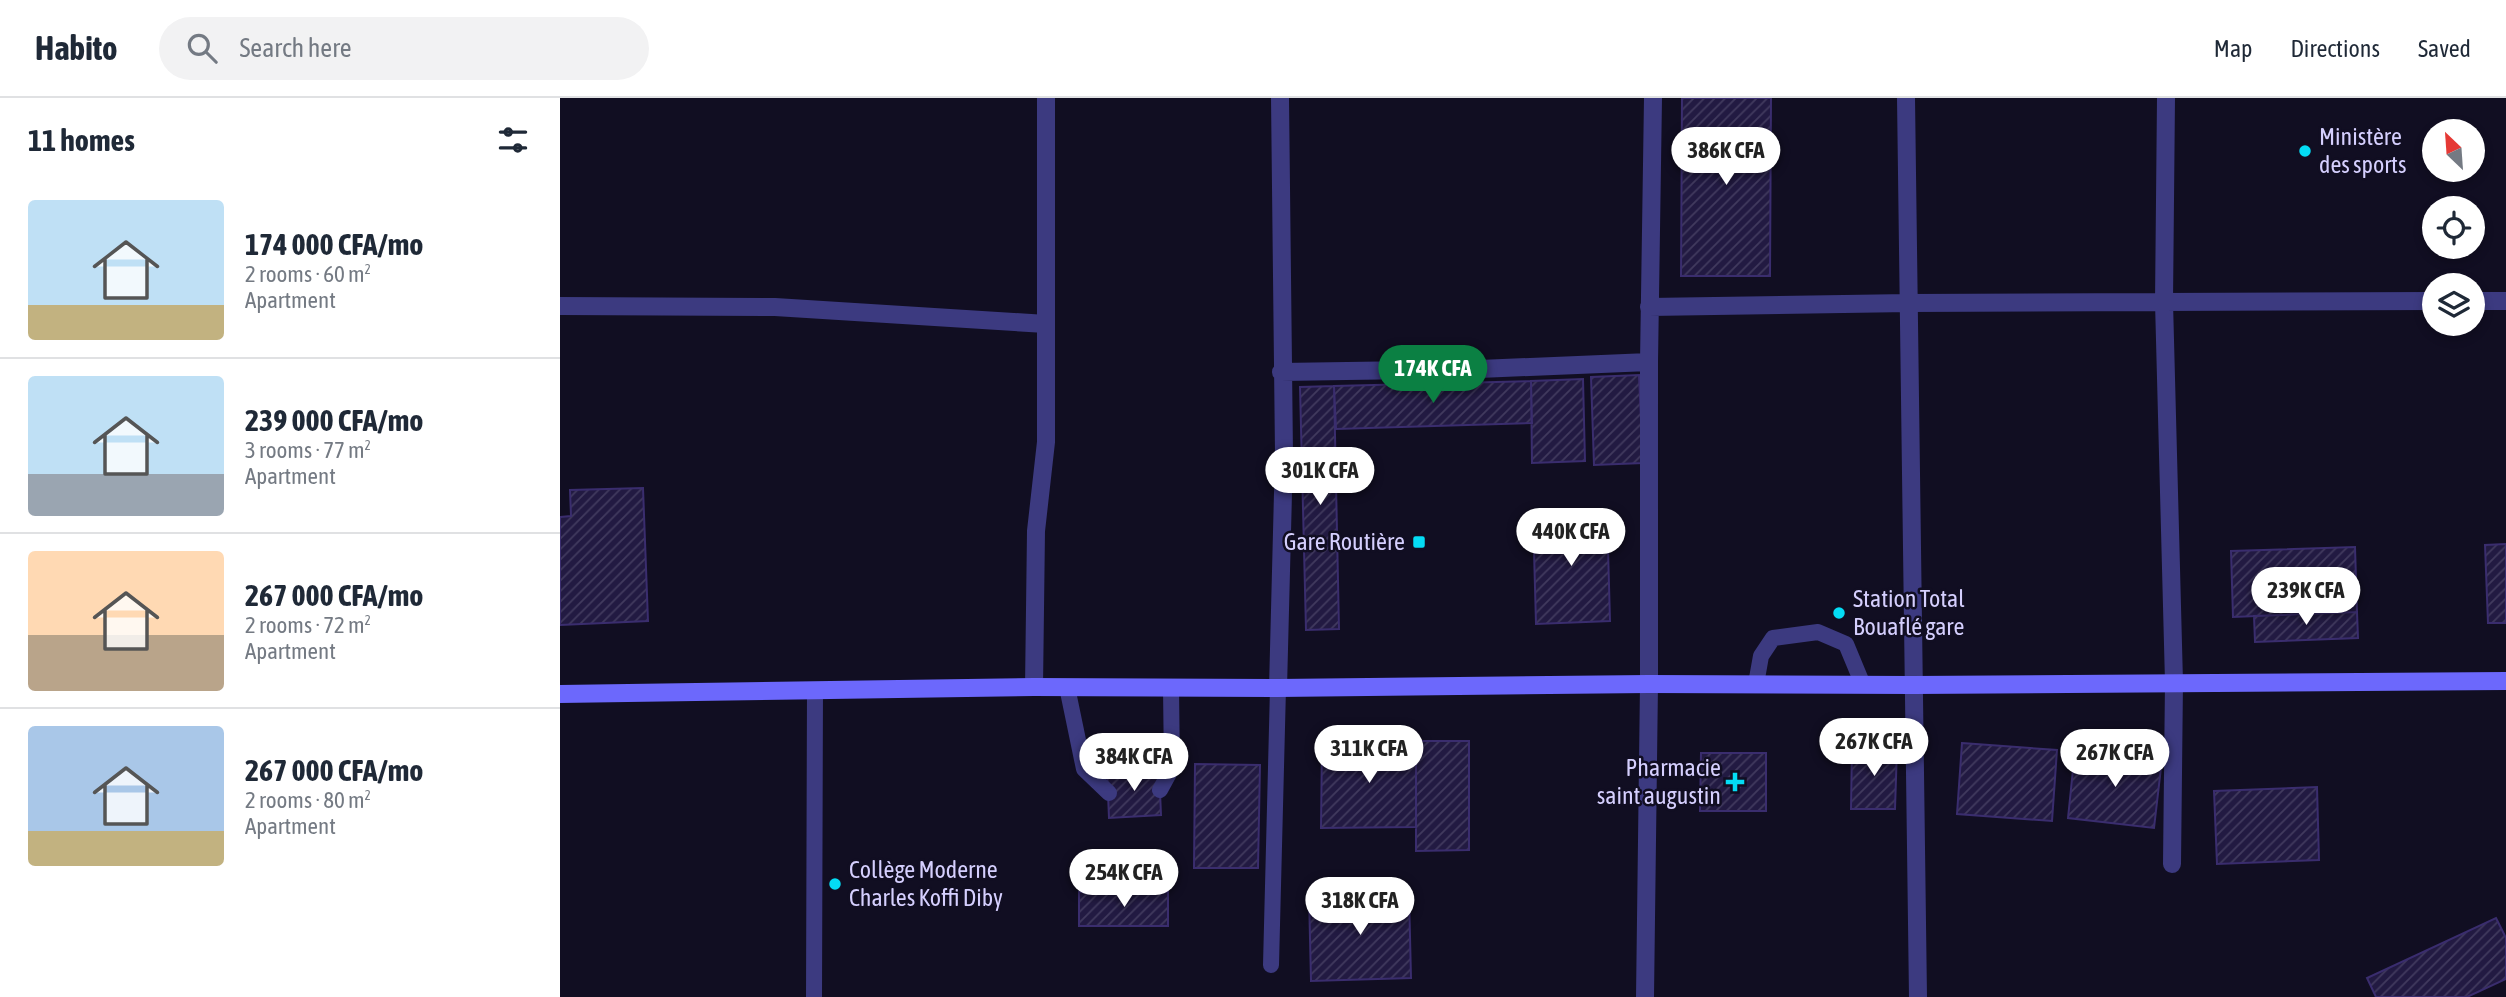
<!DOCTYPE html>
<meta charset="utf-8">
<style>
body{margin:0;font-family:"Asap Condensed",sans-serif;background:#f2f2f3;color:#1f2937;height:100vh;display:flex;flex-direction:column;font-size:26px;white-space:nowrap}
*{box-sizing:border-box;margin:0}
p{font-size:23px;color:#747a83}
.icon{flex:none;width:38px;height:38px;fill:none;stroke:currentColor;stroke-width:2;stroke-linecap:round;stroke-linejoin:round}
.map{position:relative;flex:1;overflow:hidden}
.sheet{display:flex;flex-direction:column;background:#fff;width:560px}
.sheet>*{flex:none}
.needle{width:46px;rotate:335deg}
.fabs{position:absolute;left:1862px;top:21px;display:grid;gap:14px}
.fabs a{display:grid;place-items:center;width:63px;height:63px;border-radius:50%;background:#fff;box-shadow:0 4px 10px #0003;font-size:35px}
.price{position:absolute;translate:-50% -60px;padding:0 16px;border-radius:24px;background:#fff;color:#222;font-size:23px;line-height:46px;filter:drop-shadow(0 2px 4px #0008)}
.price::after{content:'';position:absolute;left:50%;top:42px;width:21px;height:16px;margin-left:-10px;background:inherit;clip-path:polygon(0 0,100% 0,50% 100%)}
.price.on{background:#0b8043;color:#fff}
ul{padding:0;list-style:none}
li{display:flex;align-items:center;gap:21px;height:175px;padding:0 28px}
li+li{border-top:2px solid #e0e1e3}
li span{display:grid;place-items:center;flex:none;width:196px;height:140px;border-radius:7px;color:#555}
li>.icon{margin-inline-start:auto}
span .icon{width:84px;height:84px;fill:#fffc;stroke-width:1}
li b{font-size:30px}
h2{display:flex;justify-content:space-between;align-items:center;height:84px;padding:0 28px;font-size:30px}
header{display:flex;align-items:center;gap:42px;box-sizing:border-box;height:98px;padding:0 35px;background:#fff;border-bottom:2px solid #e0e1e3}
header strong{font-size:33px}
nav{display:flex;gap:38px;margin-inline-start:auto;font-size:24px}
.search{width:490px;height:63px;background:#f2f2f3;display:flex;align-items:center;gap:18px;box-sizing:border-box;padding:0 24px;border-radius:38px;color:#747a83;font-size:26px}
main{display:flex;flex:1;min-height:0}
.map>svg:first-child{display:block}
.building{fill:url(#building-hatch);stroke:#3a2d6e;stroke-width:2}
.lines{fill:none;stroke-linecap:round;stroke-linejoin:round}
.lane{stroke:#3c3a80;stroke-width:16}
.street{stroke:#3c3a80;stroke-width:18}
.secondary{stroke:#6c68fc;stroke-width:18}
.poi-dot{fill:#04dcf5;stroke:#110e22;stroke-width:2.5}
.labels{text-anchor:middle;stroke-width:5;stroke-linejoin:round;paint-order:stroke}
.poi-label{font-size:24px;fill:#d5cffe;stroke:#110e22;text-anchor:start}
</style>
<header>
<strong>Habito</strong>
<div class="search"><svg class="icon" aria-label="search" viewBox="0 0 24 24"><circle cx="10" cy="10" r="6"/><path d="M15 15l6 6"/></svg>Search here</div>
<nav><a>Map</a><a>Directions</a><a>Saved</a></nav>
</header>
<main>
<section class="sheet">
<h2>11 homes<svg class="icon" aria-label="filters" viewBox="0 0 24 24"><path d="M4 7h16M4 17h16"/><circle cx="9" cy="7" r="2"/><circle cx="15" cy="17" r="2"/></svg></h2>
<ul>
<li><span style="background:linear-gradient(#bfe0f5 75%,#c2b280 0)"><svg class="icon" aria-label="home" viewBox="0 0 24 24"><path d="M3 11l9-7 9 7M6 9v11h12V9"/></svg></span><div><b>174 000 CFA/mo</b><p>2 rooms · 60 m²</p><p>Apartment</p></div></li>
<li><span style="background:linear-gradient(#bfe0f5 70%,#9aa5b1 0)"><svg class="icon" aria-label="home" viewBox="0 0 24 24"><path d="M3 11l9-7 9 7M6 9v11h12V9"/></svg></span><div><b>239 000 CFA/mo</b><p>3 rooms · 77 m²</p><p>Apartment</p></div></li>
<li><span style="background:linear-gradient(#ffd9b3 60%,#b9a48a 0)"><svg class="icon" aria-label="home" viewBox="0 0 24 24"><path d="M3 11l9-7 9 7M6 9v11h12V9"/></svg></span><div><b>267 000 CFA/mo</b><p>2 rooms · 72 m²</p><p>Apartment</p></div></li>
<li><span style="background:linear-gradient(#a9c7e8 75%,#c2b280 0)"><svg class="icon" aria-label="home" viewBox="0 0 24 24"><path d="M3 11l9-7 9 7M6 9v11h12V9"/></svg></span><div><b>267 000 CFA/mo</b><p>2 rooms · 80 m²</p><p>Apartment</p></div></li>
</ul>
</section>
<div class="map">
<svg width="1946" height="899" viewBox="0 0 1946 899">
<defs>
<pattern id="building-hatch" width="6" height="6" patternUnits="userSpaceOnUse" patternTransform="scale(1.75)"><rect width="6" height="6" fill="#221a42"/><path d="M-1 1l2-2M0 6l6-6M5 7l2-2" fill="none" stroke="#413a5e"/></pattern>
</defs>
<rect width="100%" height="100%" fill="#110e22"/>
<path class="building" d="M1122,0H1211L1210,178H1121Z
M1079,277L1083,365L1034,367L1031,279Z
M1023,281L1025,363L972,365L971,283Z
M971,283L972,325L776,331L774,288Z
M774,288L779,531L746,532L740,289Z
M83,390L88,523L0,527V419L11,418L10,392Z
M1047,414L1050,523L976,526L973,416Z
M1946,446V525H1928L1925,447Z
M1795,449L1797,514L1673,519L1671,453Z
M1797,514L1798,540L1695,544L1694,518Z
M856,643V729L761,730L762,644Z
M856,643H909V752L856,753Z
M1402,645L1497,652L1492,723L1397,716Z
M1292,648L1337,650L1335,711H1291Z
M1515,652L1602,661L1594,730L1508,720Z
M1141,655H1206V713H1140Z
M635,666L700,667L698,770H634Z
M599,670L601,717L549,720L547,672Z
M1757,689L1759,762L1657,766L1654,693Z
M519,794H608V828H519Z
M849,796L851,880L751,883L749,798Z
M1936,820L1946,840V881L1907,899H1816L1807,880Z"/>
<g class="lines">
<path class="lane" d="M1196,586L1201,558L1213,540L1258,534L1286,546L1303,587
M507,589L524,671L549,695
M600,692L612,670L611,590
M711,867L718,590
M254,899L255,592"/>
<path class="street" d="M1346,0L1358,899
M1606,0L1604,204L1614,584L1612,766
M1913,203H1946
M0,208L215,209L486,226
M1089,209L1349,205L1874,203
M721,274L919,271L1089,264
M474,589L476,433L486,344V0
M718,590L724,356L720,0
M1085,899L1089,586V264L1093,0"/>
<path class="secondary" d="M0,596L474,589L718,590L1089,586L1353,587L1946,583"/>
</g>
<g class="poi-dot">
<circle cx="1745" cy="53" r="7"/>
<rect x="852" y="437" width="14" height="14" rx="3.5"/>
<circle cx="1279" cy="515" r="7"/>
<path d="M1171.5 673.5h7v7h7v7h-7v7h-7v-7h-7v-7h7z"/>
<circle cx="275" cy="786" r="7"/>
</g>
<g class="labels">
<g class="poi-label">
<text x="1759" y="47">Ministère<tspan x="1759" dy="28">des sports</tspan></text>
<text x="845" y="452" text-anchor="end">Gare Routière</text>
<text x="1293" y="509">Station Total<tspan x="1293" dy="28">Bouaflé gare</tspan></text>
<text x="1161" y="678" text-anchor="end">Pharmacie<tspan x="1161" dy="28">saint augustin</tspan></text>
<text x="289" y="780">Collège Moderne<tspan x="289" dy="28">Charles Koffi Diby</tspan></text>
</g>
</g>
</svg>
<div class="fabs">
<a><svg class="needle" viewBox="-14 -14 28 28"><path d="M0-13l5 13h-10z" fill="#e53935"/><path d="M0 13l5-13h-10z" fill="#747a83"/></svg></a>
<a><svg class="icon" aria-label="locate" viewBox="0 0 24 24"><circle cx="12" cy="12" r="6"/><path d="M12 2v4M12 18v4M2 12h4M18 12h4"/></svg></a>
<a><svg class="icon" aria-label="layers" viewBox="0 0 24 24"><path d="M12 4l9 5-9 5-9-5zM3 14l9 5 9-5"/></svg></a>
</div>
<b class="price" style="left:1166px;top:89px">386K CFA</b>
<b class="price on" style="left:873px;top:307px">174K CFA</b>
<b class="price" style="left:760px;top:409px">301K CFA</b>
<b class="price" style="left:1011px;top:470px">440K CFA</b>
<b class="price" style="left:1746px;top:529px">239K CFA</b>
<b class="price" style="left:1314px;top:680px">267K CFA</b>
<b class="price" style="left:809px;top:687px">311K CFA</b>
<b class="price" style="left:1555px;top:691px">267K CFA</b>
<b class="price" style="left:574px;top:695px">384K CFA</b>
<b class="price" style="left:564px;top:811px">254K CFA</b>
<b class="price" style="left:800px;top:839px">318K CFA</b>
</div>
</main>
